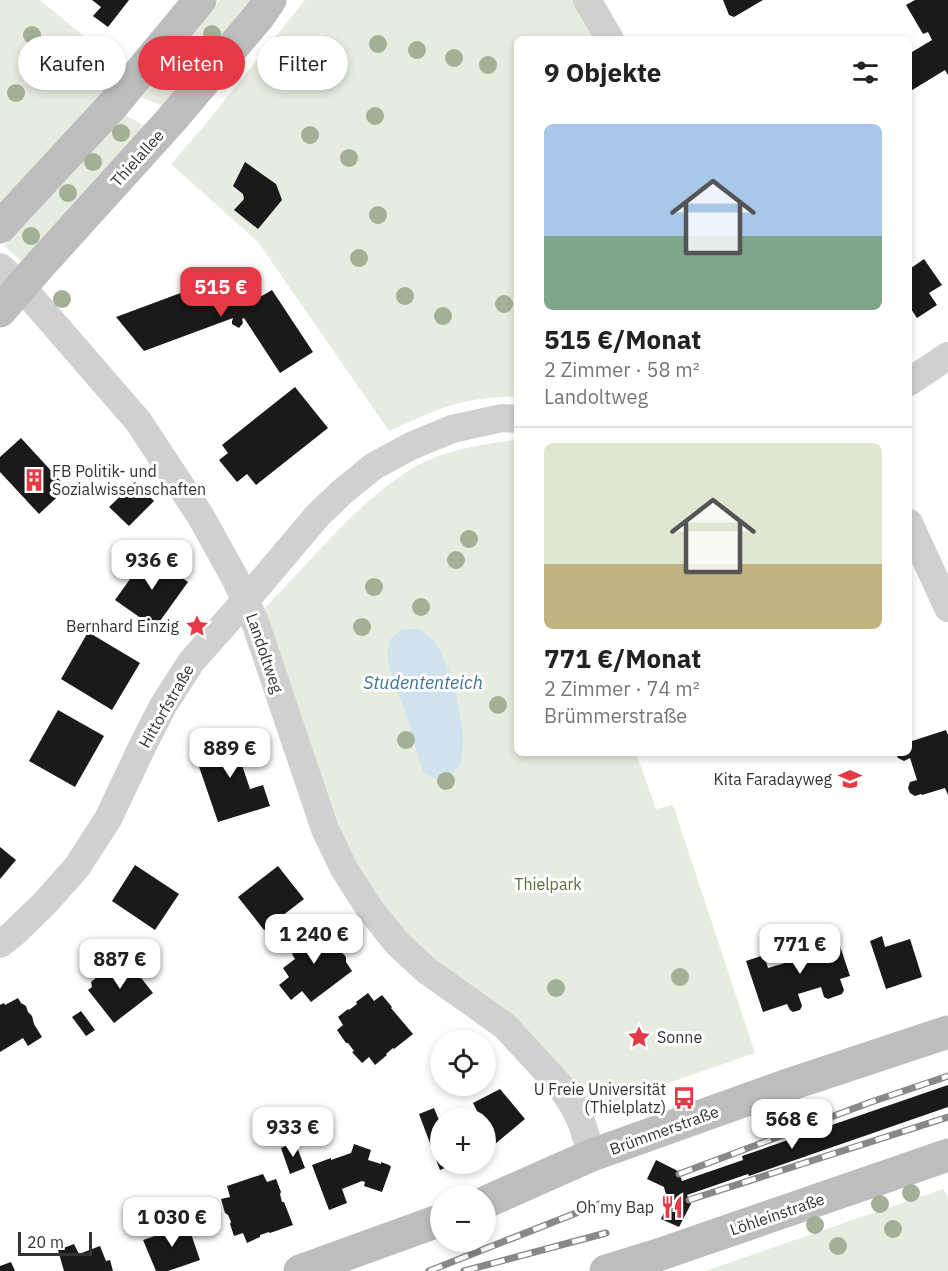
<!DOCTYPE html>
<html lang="de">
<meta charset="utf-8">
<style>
body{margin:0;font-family:"IBM Plex Sans",sans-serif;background:#f6f6f6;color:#222;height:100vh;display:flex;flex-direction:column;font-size:22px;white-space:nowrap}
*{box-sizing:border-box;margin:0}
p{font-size:20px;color:#767676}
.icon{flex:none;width:33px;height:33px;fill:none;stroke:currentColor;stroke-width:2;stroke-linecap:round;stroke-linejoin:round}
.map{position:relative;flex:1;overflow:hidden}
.panel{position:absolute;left:514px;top:36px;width:398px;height:720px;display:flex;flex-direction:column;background:#fff;border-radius:9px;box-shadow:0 3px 9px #0003}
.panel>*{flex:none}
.guide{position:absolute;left:18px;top:36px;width:406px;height:54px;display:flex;gap:12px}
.tools{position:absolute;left:430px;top:1030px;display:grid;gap:12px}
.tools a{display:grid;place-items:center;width:66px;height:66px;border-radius:50%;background:#fff;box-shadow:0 3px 9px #0003;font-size:30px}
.scale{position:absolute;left:18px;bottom:15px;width:74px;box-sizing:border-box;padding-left:6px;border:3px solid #333;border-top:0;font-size:16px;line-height:21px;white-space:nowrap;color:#333;-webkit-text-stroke:4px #fff;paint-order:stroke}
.price{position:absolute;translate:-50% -51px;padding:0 14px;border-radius:12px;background:#fff;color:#222;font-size:20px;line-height:39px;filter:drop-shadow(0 2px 3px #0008)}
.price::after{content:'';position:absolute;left:50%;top:36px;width:18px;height:14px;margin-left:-9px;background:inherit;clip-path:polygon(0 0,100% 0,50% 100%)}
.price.active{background:#e63946;color:#fff}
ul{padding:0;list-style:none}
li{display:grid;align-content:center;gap:12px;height:318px;padding:0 30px}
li+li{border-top:2px solid #e0e0e0}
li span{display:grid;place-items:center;height:186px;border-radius:9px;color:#555}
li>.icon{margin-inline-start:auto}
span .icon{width:108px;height:108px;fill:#fffc;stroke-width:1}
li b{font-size:26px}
h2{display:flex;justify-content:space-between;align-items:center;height:72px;padding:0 30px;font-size:26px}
.tag{padding:0 21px;border-radius:27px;background:#fff;box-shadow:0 3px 9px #0003;font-size:21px;line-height:54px}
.tag.active{background:#e63946;color:#fff}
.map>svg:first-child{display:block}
.green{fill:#e6ecdf}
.water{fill:#cfe2ee}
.building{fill:#1a1a1a}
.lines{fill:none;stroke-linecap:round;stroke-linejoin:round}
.minor{stroke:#d0d0d0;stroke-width:28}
.secondary{stroke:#bdbdbd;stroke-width:33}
.rail-casing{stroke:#888;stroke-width:7}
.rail{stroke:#fff;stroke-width:4.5;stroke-dasharray:14;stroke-linecap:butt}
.tree{fill:#a2b095}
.labels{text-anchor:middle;stroke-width:6;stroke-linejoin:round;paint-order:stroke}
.street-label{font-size:16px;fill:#333;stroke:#fff}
.poi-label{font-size:16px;fill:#333;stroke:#fff;text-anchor:end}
.park-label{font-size:16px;fill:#56703f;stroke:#fff}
.water-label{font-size:18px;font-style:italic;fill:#3f7597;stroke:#fff}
</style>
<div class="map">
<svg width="948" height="1271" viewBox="0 0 948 1271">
<rect width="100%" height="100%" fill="#fff"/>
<path class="green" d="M0,0H40L126,71L0,207Z
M220,0H255L167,108L141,97Z
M305,0H576L599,39H518L517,397C499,397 478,398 460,403C435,409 412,421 389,431L258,242L171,164L204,126Z
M125,115L148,128L26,265L4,246Z
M514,440H517L518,753H636L656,809L673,805L755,1053L651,1089V1091L593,1109L581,1094L402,930L382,906L346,846L264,609C284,588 303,567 323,546C351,517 379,488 413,468C444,450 479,445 514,440Z
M943,1189L948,1197V1271H705Z"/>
<path class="water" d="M403,629H420L436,643L446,664L453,679L461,721L463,741L461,764L452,774L436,779L423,772L407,717L392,677L387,654L391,638Z"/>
<path class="building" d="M92,0H129L108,27L93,16L101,7Z
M723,0H763L734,17L729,15Z
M915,0H948V75L945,70L909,92V47L912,52L932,40L928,32L923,34L906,5Z
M245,162L276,184L282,200L258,229L234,210L244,199L243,194L233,186Z
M924,259L942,285L929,293L937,305L917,318L911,309L909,310V264L911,268Z
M241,270L258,274L251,290L260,297L272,290L313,352L280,373L244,318L242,319L243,323L239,328L232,324V321L233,318L144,351L116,317L221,278L223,281L226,280L225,273Z
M295,387L328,428L256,485L247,474L237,482L219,460L228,453L222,445Z
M21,438L67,488L39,514L0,472V457Z
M135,482L154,501L129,526L109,507Z
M148,554L188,582L155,628L115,600Z
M88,632L140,663L112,710L61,679Z
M58,710L104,736L75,787L29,761Z
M946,730L948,735V795L945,788L922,795L921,794L915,796L910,793L908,788L910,782L917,780L910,758L904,761L898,758L896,753H909V742Z
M246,735L253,758L241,762L250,789L263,785L270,806L218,822L194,752Z
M0,847L16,860L0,879Z
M135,865L179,894L155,930L112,901Z
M278,866L304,899L264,930L238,897Z
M317,920L326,931L322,934L335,950H340L346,957V962L352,971L311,1002L302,991L291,1000L279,985L289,977L283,968L295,959L292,954L295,951L289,943Z
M835,931L850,976L840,979L844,990L842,994L828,999L824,997L821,987L798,994L802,1006L800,1010L793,1012L790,1010L787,1004L763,1012L746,961L764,955L768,968L785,963L780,949L798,943L803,957L822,950L818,937Z
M882,936L885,947L910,939L922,977L886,989L870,941Z
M127,960L153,993L114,1023L88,990L92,987L91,982L97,977L103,978L111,972L109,967L116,961L122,964Z
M368,993L374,1001L382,995L392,1007L391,1008L413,1034L394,1049L393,1048L386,1054L387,1055L375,1065L369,1057L362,1063L352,1052L354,1051L348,1043H346L337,1030L343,1025L338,1017L348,1009L349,1010L357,1004L356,1002Z
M18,998L21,1003L26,1006L28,1012L32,1016L34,1024L42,1037L28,1046L23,1038L0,1052V1005L4,1003L5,1005Z
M81,1011L95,1030L86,1036L72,1017Z
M948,1085V1107L749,1176L748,1174L687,1195L691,1204L679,1227L661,1219L669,1202L665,1191L664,1187L647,1179L656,1160L678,1171L682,1181L743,1160L742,1156Z
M500,1089L525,1119L495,1144L486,1127V1119H481L473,1103Z
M434,1108L441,1125V1164H455L440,1170L419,1114Z
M295,1142L305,1168L290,1174L281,1148Z
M354,1144L371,1150L368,1160L381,1164V1162L389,1165L391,1167L382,1192L364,1186L365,1182L362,1181L342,1189L347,1203L329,1210L312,1165L331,1158V1160L351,1153Z
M263,1174L267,1182L276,1179L281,1192L280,1194L282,1202H284L293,1225L270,1233L269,1232L260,1235V1237L247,1243L243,1233L234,1236L230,1224L231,1222L228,1215L225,1213L221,1199L230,1197L227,1186Z
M172,1223L174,1229L188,1225L200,1260L168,1271H156L143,1240L158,1235L156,1229Z
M74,1244L79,1254L100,1246L106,1261L110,1260L113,1271H64L58,1250Z
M11,1262L15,1271H0V1266Z"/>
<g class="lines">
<path class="minor" d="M587,0L610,39
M0,267L21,286L138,421L200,515L236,580L255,622L325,829L344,869L369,908L397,943L426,970L505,1026L561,1087L573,1105L581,1121L592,1155
M909,382L948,356
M909,523L948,608
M0,944L13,934L44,904L77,867L108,819L143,745L163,706L191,662L246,600L318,515L342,492L374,466L411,446L452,429L502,418L518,419"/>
<path class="secondary" d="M0,227L112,106L200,0
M0,311L39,266L172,119L259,16L270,0
M486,1202L592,1155L785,1086L948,1032
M300,1271L441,1220
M606,1271L658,1255L948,1155"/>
<g class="rail-casing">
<path id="rail" d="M679,1174L871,1102L948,1076
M689,1200L948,1117
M429,1271L599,1204
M464,1271L606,1233"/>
</g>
<use href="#rail" class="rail"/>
</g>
<g class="tree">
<circle cx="212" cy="34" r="9"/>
<circle cx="32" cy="35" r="9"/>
<circle cx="378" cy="44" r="9"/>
<circle cx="417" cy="50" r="9"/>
<circle cx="454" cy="58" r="9"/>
<circle cx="488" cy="65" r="9"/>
<circle cx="186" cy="71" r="9"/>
<circle cx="16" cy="93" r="9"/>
<circle cx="375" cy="116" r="9"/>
<circle cx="121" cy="133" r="9"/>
<circle cx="310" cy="135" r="9"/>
<circle cx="349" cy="158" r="9"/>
<circle cx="93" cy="162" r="9"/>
<circle cx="68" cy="193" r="9"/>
<circle cx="378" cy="215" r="9"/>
<circle cx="31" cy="236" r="9"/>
<circle cx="359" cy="258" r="9"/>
<circle cx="405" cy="296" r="9"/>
<circle cx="62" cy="299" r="9"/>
<circle cx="504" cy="304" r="9"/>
<circle cx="443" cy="316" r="9"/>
<circle cx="469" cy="539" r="9"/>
<circle cx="456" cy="560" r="9"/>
<circle cx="374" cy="587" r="9"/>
<circle cx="421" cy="607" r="9"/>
<circle cx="362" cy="627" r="9"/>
<circle cx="498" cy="705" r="9"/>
<circle cx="406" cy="740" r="9"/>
<circle cx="446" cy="781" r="9"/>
<circle cx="680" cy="977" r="9"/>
<circle cx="556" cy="988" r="9"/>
<circle cx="911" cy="1193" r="9"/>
<circle cx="880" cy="1204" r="9"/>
<circle cx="815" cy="1225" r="9"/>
<circle cx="893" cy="1229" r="9"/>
<circle cx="838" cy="1246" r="9"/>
</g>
<defs>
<g id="building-bare" transform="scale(1.8)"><path d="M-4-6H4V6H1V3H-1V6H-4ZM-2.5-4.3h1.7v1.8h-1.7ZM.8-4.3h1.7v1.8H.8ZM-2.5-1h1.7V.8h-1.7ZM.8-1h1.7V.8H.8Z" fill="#e63946" stroke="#fff" stroke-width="2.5" paint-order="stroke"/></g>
<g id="sight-bare" transform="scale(1.8)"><path d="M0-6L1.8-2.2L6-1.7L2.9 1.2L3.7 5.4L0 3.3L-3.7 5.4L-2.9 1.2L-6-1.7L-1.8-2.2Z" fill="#e63946" stroke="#fff" stroke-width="2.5" paint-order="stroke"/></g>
<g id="school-bare" transform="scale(1.8)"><path d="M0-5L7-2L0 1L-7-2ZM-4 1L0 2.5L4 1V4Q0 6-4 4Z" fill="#e63946" stroke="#fff" stroke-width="2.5" paint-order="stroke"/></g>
<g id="bus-bare" transform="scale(1.8)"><path d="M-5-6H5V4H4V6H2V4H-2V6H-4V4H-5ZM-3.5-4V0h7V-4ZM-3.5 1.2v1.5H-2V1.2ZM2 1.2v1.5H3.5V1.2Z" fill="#e63946" stroke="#fff" stroke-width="2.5" paint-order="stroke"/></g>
<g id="restaurant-bare" transform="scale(1.8)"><path d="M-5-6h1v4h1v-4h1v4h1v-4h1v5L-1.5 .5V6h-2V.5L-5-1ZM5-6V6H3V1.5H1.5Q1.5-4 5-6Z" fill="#e63946" stroke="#fff" stroke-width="2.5" paint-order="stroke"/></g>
</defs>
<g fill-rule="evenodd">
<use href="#building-bare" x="34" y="480"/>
<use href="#sight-bare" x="197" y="626"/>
<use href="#school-bare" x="850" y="779"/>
<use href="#sight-bare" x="639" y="1037"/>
<use href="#bus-bare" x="684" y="1098"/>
<use href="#restaurant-bare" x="672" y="1207"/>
</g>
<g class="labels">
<g class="street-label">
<text transform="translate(137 158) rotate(-48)" y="6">Thielallee</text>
<text transform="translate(265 653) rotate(71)" y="6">Landoltweg</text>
<text transform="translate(166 706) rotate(-60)" y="6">Hittorfstraße</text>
<text transform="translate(664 1130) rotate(-20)" y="6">Brümmerstraße</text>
<text transform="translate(777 1214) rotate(-19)" y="6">Löhleinstraße</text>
</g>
<g class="poi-label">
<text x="52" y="477" text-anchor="start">FB Politik- und<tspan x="52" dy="18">Sozialwissenschaften</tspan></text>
<text x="179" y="632">Bernhard Einzig</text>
<text x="832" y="785">Kita Faradayweg</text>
<text x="657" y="1043" text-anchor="start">Sonne</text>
<text x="666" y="1095">U Freie Universität<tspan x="666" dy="18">(Thielplatz)</tspan></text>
<text x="654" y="1213">Oh my Bap</text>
</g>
<g class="park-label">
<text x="548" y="890">Thielpark</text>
</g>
<g class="water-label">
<text x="423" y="689">Studententeich</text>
</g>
</g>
</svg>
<div class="tools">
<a><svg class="icon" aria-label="locate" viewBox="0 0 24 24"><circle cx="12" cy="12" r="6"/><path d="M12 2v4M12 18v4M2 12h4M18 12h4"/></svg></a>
<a>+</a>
<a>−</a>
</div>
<div class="scale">20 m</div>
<b class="price active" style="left:221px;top:318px">515 €</b>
<b class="price" style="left:152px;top:591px">936 €</b>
<b class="price" style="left:230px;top:779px">889 €</b>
<b class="price" style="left:314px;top:965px">1 240 €</b>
<b class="price" style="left:800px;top:975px">771 €</b>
<b class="price" style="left:120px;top:990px">887 €</b>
<b class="price" style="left:792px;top:1150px">568 €</b>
<b class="price" style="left:293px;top:1158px">933 €</b>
<b class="price" style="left:172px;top:1248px">1 030 €</b>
<div class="guide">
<a class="tag">Kaufen</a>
<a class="tag active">Mieten</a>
<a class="tag">Filter</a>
</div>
<section class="panel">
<h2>9 Objekte<svg class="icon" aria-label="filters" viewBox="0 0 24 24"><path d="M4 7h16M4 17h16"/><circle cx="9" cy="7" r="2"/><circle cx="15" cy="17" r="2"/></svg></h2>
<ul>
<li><span style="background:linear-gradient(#a9c7e8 60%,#7fa58c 0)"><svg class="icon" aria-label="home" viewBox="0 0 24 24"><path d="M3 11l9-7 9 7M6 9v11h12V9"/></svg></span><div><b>515 €/Monat</b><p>2 Zimmer · 58 m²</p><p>Landoltweg</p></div></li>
<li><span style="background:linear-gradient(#dfe7d0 65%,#c2b280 0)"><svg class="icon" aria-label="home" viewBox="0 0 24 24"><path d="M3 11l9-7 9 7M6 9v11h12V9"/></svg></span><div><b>771 €/Monat</b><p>2 Zimmer · 74 m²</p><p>Brümmerstraße</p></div></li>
</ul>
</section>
</div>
